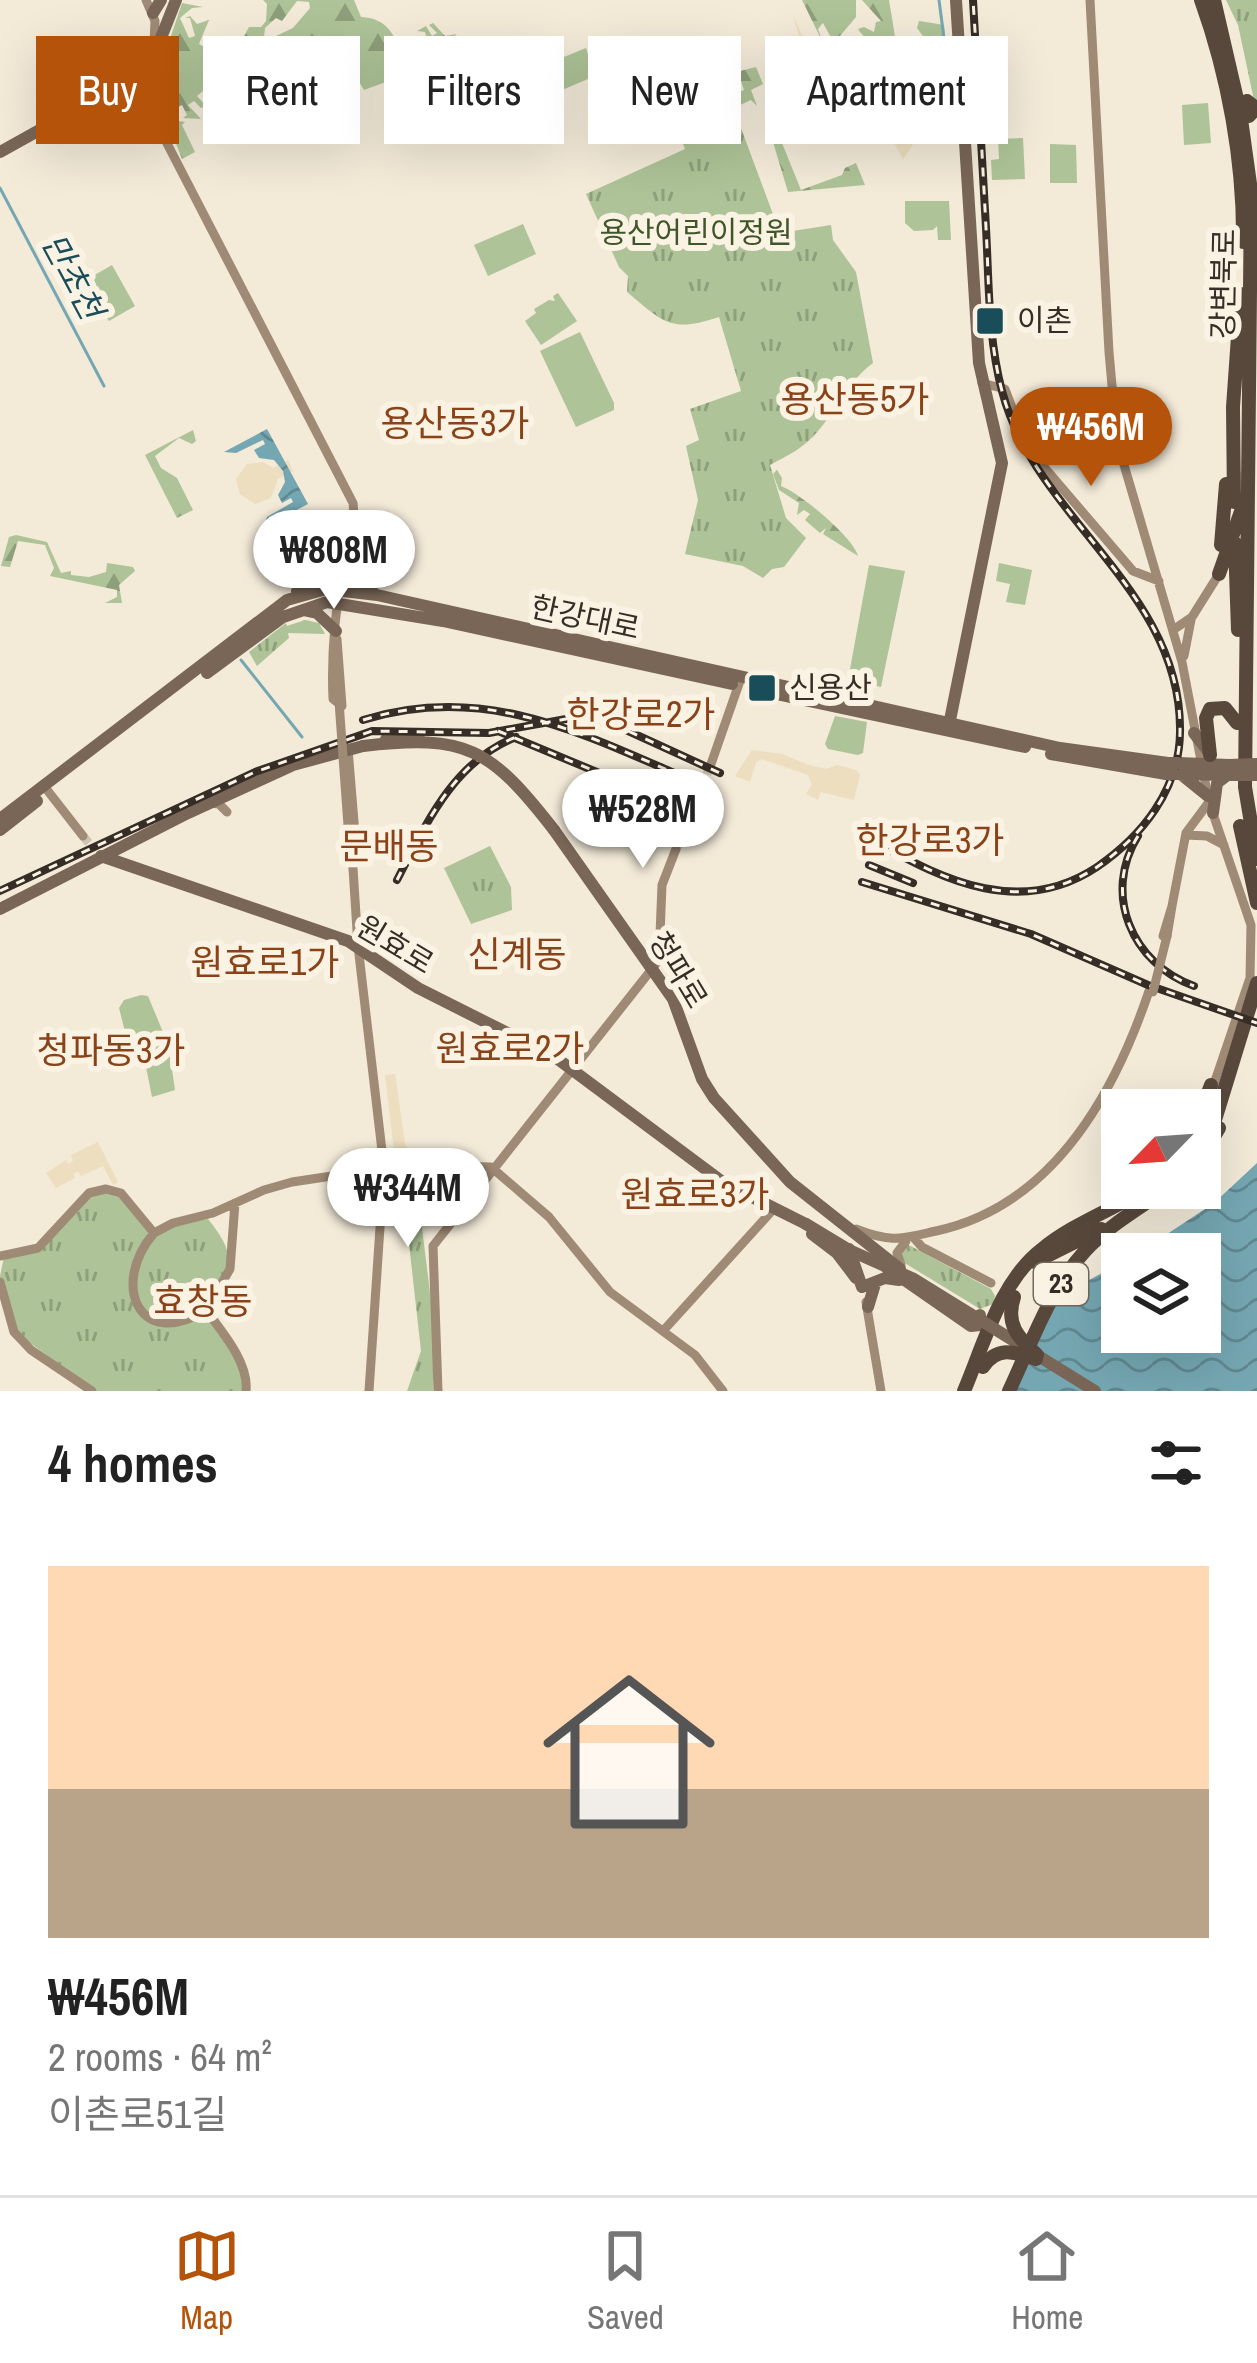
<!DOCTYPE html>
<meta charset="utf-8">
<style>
body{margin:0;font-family:"Archivo Narrow","Noto Sans KR",sans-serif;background:#f2f2f2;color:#222;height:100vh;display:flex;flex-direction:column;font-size:45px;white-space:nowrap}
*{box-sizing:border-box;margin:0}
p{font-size:39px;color:#767676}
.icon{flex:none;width:66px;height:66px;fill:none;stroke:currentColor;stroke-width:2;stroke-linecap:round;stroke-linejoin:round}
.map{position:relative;height:1391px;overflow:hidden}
.details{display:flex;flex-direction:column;background:#fff;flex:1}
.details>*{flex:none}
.banner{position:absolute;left:36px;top:36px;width:1185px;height:108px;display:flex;gap:24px}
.needle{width:78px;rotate:245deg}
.buttons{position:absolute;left:1101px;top:1089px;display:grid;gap:24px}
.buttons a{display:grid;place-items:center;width:120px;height:120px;border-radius:0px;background:#fff;box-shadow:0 12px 48px #0002;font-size:60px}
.price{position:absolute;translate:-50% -102px;padding:0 27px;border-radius:42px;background:#fff;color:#222;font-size:39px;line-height:78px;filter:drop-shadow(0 3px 6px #0008)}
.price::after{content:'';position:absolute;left:50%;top:72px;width:36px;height:27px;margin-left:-18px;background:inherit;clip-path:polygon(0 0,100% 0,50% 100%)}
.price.selected{background:#b45309;color:#fff}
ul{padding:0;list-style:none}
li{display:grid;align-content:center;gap:24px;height:636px;padding:0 48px}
li span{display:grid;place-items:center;height:372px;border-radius:0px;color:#555}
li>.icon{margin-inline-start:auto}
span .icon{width:216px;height:216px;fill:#fffc;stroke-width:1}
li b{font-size:51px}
h2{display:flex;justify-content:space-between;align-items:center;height:144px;padding:0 48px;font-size:51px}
.pill{padding:0 42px;border-radius:0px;background:#fff;box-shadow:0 12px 48px #0002;font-size:42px;line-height:108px}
.pill.selected{background:#b45309;color:#fff}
.menu{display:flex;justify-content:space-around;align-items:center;height:168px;border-top:3px solid #e0e0e0;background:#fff;font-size:33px;color:#767676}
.menu a{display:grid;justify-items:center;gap:6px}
.menu .selected{color:#b45309}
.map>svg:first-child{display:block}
.grass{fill:#aec397}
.forest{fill:url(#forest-firs)}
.park{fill:url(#park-tufts)}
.plaza{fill:#ecdebe}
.water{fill:url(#water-waves)}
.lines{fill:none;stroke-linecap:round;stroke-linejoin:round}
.stream{stroke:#75a7b2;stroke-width:3}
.secondary-tunnel{stroke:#cdc4b4;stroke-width:9;stroke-dasharray:9 4.5;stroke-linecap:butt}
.highway-tunnel{stroke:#cdc4b4;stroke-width:14;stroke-dasharray:14 7;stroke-linecap:butt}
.secondary{stroke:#9f8a75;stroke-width:9}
.primary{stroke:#796656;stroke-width:12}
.highway{stroke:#58483c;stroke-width:14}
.rail-casing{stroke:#362d26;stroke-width:8}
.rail{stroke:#faf3e4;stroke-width:3;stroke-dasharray:9;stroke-linecap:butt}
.secondary-bridge{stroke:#9f8a75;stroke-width:9}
.primary-bridge{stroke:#796656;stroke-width:12}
.highway-bridge{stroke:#58483c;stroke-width:14}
.poi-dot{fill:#194d5a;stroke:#faf3e4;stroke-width:4.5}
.labels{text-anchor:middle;stroke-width:12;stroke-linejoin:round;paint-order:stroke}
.shield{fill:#faf3e4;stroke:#71685f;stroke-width:3}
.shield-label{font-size:27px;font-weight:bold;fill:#362d26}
.park-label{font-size:30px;fill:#3f5628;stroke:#faf3e4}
.street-label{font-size:30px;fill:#362d26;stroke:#faf3e4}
.poi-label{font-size:30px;fill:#362d26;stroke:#faf3e4;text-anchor:start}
.water-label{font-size:33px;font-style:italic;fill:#194d5a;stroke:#faf3e4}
.quarter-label{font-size:36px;fill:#8a4319;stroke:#faf3e4}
</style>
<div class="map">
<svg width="1257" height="1391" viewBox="0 0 1257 1391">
<defs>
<pattern id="forest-firs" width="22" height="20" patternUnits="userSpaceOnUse" patternTransform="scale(3)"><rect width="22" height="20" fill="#aec397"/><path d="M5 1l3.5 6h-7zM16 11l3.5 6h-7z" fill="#8e9f7b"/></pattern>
<pattern id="park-tufts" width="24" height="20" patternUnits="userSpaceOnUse" patternTransform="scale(3)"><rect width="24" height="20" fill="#aec397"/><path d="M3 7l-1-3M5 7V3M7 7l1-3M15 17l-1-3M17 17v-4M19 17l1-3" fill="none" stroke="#8e9f7b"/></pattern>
<pattern id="water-waves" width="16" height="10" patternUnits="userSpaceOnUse" patternTransform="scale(3)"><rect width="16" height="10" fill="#75a7b2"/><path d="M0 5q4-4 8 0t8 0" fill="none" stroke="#618891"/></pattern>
</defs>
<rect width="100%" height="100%" fill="#f3ead8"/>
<path class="grass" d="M687,47L699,50L713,88L706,98L683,104L661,61L671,51Z
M586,48L595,76L513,111L507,87L533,73L538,74L537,68Z
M1208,103L1211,143L1184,145L1182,105Z
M1023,138L1025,179L992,180L991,160L999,159L998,139Z
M1050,144L1076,145L1077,183H1050Z
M905,201H949L951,240H938L937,226L933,230L914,231L905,223Z
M523,224L536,254L488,276L474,245Z
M112,265L135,306L109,321L86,280Z
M558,293L577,321L541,345L525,321L536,313L534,309L549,300L555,301L553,296Z
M580,332L614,403V410L576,427L540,351Z
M999,563L1032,570L1025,605L1006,602L1010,584L996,581Z
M869,565L905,571L881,687L848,680Z
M141,995L148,996L165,1037L129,1047L119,1008L124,1000Z
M168,1042L175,1090L152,1097L143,1052Z"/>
<path class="forest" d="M263,0H354L361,17C389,18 398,39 404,65L392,72L398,76L394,79L364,90L353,72L340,79L331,73L325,77L331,89L314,99L293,91L296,82L276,79L273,83H261L278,55L285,59V50L294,43L291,37L278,50L273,43L276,36L293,28L310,8L309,2L297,1L282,21L276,18L265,28L264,38L274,57L257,82L245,78L249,73L242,70L241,77L232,85V94L243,98L249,90L238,83L233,87L235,93L233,88C236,83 240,81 246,80L256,85C254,97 240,116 231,126L210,85L197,96L206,106L201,108L194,101L188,105L201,119L183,118L187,115L182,105L170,111L171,120L185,122L182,125L195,152L182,159L167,120L168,45L182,3L203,7L192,8L180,18L189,38L195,36L190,18H185L190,16L197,24L209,20L199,44L231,60L249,27H261L266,21L267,4Z
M802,0H856V17L834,43L823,23L818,29L823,43Z
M862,0H889L900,67H896C889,44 869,47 858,29L864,27L874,32L876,22L881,21Z
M919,21L944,25L947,64L938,65V68L925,66L915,70L906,66L904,38L917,41L920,51L930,46L917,28Z
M433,23L445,36L457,34L437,50L430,73L410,85L411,89L397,82L412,64L413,52L427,40L425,32L417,31L426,26L432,36L437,33L429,25Z
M467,36L484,48L491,47L496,41L494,48L485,54L494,62L505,45L503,39L511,41L515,49L500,63L505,69L523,55L528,61L498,79L492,77L478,53L467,55L460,65Z
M731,50L740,71L756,67L763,84L751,90L757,106L751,100L738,106L733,95L744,90L740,78L730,81L719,58L722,52Z
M924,89L930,112L948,111V142H936L912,120L910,94Z
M773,142L782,143L801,190L842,175L845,168L856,163L865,185L788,192Z
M193,430L196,441L192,444L179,438L155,456L161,468L177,478L193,510L177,518L145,455Z
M777,470L782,478L781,486C800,493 854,538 858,556L823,534L826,528L820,533L805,520L810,514L804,510L797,515L799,503L779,490L773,474Z
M16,535L47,542L61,573L71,571V575L89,577L106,572L107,563L133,567L135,571L119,585L122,603H105L117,597V590L50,576L54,568L45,545L18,541L10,567L1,566L9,537Z"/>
<path class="park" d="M1226,0H1257V114L1238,25Z
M728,93L780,233L831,225L833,240L856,272L873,363C848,381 838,408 818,431C804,448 789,455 770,465L786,518L806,538L784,567L772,569L763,578L743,566L685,554L698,500L686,446L699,440L690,409L741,391L719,317C671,333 664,323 627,292L628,276L619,267L586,194L685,149L670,111Z
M305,620L319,623L325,634L288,633L289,638L257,666L249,652L286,623L287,626Z
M835,716L867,722L863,753L858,755L828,749L825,744Z
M490,846L511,887L512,910L471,924L444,868Z
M415,1171L433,1317V1391H407L421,1351L401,1172Z
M106,1191L120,1194L154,1234L174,1224L208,1219C242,1261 228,1268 206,1312L239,1360L244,1391H94L17,1333L0,1276L4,1257L40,1251L90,1194Z
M907,1244L991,1289L995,1296L993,1304L980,1309L903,1262L899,1250Z"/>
<path class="plaza" d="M793,16L826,84L831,82L842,104L822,112Z
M953,63L955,91L939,88L917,89L911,94L912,120L922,130L903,160L890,135H880L876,117L889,100L888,67L907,66L915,70Z
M288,460L293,471L278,479L271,498L255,504L240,494L236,479L247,464L263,462L273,468Z
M752,750L782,754L809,765L826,769L837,765L856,770L860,775L854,800L821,792L818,800L806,794L812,784L808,775L762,759L756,762L750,782L735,776Z
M395,1074L405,1143L411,1159L395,1158L385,1075Z
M98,1142L118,1182L113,1185L103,1166L81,1176L78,1171L73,1174L75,1178L56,1188L46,1173L66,1160L68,1164L73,1161L71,1155Z"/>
<path class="water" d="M863,52L879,56L888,73L887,103L875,115C849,109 851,83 849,65Z
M267,429L308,504L264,527L267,517L293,502L291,498L282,503L278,495L285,482L283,471L274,460L259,458L254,450L265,444L263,440L236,453L224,452Z
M1257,1163V1391H1002L1028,1332L1036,1340L1060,1296L1122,1262V1332H1200V1254H1137L1214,1203Z"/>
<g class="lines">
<path class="stream" d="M928,65V58L934,53L947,61L939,0
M0,188L104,386
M241,660L302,737"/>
<path class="secondary-tunnel" d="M83,836L94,849
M676,849L711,764"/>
<path class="highway-tunnel" d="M1241,472L1242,509"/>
<path class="secondary" d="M146,0L155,21L152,88L158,126L353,503C356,526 346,548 342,571C335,613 331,656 333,699L342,706
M1090,0L1109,352L1117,441L1182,662L1209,802L1251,925L1250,978L1213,1087
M982,383L1005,389L1017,421L1044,467L1133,571L1159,581
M1173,630L1192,617L1219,574
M337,639L342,706
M1184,656L1191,620
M348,749L357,858
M711,764L741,678
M44,786L83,836
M210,803L219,804L227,812
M1186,835L1207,836L1224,845
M352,853L358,946L384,1168L369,1391
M1172,906L1186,833L1209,802
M1163,936L1172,906L1167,936
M235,1203L230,1269L206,1310C223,1333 249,1363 246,1391
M856,1229C892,1243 900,1239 936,1231C1052,1206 1114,1095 1149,991
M154,1233C110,1284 139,1352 206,1310
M914,1238L922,1247L991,1283
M0,1256L38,1248L89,1193L106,1189L121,1193L154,1233L173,1223L213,1213L264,1190L292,1182L405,1165L491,1167L549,1217L610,1292L695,1355L723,1391
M901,1265L897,1253L906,1241
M0,1282L14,1332L31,1350L92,1391
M866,1302L881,1391
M663,1331L770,1213
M438,1391L433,1246L659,960L662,885L676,849"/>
<path class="primary" d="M153,13L161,0
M138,77L151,63L176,0
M97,105C124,94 142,104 158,126
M0,152L122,84L140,66
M297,591L348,547L358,577L374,593
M303,610L317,613L336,631
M207,673L283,617L327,602L443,621L732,684
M758,690L1025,747
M948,730L1002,463L979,363L956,0
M1194,733L1208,751
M386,739L419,738
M1051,754L1166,774
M1178,763L1229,765
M1174,774L1230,775
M1182,775L1208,796
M1213,813L1217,783L1225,777
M0,819L287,600L326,589L377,595L1060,748L1168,763
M0,830L37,801
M554,830L673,999L702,1079L714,1098L790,1182L900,1269
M101,856L348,941L418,988L555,1057L724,1183L806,1224
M0,909L188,813L293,765L363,746
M812,1234L837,1253L856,1278
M849,1249L862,1287
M886,1267L971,1326L980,1325V1315
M862,1287L885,1278L899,1280
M868,1307L875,1284"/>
<path class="highway" d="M1201,0C1228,75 1244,162 1243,242
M1214,0L1240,112L1251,191L1245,787L1257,859
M1247,101L1256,108L1249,116
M1234,502L1233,407L1241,294
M1235,543L1238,630
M1221,545L1226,484
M1219,574L1245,500
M1210,755L1206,718L1210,709L1225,708L1237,723
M1240,826L1257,903
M1200,1114L1211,1085
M1200,1144L1215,1120L1257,983
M1200,1159L1219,1128
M1035,1262L1101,1229
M964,1391C984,1344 1000,1282 1041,1250C1072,1224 1114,1209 1148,1188
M1009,1391C1031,1344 1050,1289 1085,1251C1109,1225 1140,1208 1168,1188"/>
<g class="rail-casing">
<path id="rail" d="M363,720C486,682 583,734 695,782
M498,731L703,816
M1138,836C1102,894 1132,964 1194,986
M876,842C946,882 1022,917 1097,867C1142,836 1179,790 1180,733C1183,590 1035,519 1002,391C988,338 989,282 986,228C982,152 978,76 973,0
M869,865L913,883
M397,880C426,824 453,762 516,737
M862,882L1031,934L1148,985L1257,1023
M0,891L255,772L372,731L489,733L577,717L615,725L720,773"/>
</g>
<use href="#rail" class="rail"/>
<path class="secondary-bridge" d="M337,674L350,853
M1153,992L1167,936"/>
<path class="primary-bridge" d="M363,746C467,734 490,748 554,830
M1168,763H1178
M1229,765L1257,764
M1166,774H1174
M1230,775H1257
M806,1224L849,1250L914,1279L1095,1391"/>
<path class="highway-bridge" d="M1208,1107L1209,1137
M1014,1297C1005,1324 1018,1338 1037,1355
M983,1367C997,1345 1015,1352 1036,1359"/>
</g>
<g class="poi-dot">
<rect x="975" y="306" width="30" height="30" rx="6"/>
<rect x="747" y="673" width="30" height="30" rx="6"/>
</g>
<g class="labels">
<rect class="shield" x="1034" y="1263" width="54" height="42" rx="9"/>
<g class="shield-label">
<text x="1061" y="1293">23</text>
</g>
<g class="park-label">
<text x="696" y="243">용산어린이정원</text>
</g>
<g class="street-label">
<text transform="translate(1224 284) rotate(-89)" y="10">강변북로</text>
<text transform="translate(585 618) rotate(12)" y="10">한강대로</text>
<text transform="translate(395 945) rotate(31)" y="10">원효로</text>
<text transform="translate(678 970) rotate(59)" y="10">청파로</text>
</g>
<g class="poi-label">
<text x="1017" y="331">이촌</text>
<text x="789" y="698">신용산</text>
</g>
<g class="water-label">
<text transform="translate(73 276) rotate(62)" y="12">만초천</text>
</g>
<g class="quarter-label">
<text x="855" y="412">용산동5가</text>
<text x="455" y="436">용산동3가</text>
<text x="641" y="727">한강로2가</text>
<text x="930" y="853">한강로3가</text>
<text x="389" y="859">문배동</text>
<text x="517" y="967">신계동</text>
<text x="265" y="975">원효로1가</text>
<text x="510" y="1061">원효로2가</text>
<text x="111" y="1063">청파동3가</text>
<text x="695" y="1207">원효로3가</text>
<text x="203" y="1314">효창동</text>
</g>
</g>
</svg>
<div class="buttons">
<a><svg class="needle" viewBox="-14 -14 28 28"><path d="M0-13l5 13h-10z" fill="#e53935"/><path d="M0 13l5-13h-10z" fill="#767676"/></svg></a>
<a><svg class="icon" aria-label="layers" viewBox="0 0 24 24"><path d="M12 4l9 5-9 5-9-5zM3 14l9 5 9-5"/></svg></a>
</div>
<b class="price selected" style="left:1091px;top:489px">₩456M</b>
<b class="price" style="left:334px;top:612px">₩808M</b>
<b class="price" style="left:643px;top:871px">₩528M</b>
<b class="price" style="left:408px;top:1250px">₩344M</b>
<div class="banner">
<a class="pill selected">Buy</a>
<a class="pill">Rent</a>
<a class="pill">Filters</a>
<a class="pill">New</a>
<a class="pill">Apartment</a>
</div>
</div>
<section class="details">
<h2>4 homes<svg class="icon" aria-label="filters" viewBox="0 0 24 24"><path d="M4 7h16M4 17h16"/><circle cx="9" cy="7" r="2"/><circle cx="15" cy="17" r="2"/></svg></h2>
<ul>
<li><span style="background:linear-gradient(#ffd9b3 60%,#b9a48a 0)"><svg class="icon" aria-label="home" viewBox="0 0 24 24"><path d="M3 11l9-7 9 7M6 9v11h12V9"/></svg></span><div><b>₩456M</b><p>2 rooms · 64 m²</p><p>이촌로51길</p></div></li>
</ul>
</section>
<nav class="menu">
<a class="selected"><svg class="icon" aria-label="map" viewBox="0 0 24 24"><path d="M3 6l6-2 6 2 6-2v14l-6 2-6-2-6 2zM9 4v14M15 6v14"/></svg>Map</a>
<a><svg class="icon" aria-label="saved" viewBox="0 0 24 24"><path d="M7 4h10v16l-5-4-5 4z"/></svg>Saved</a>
<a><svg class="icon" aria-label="home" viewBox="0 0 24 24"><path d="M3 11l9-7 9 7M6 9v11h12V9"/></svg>Home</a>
</nav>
